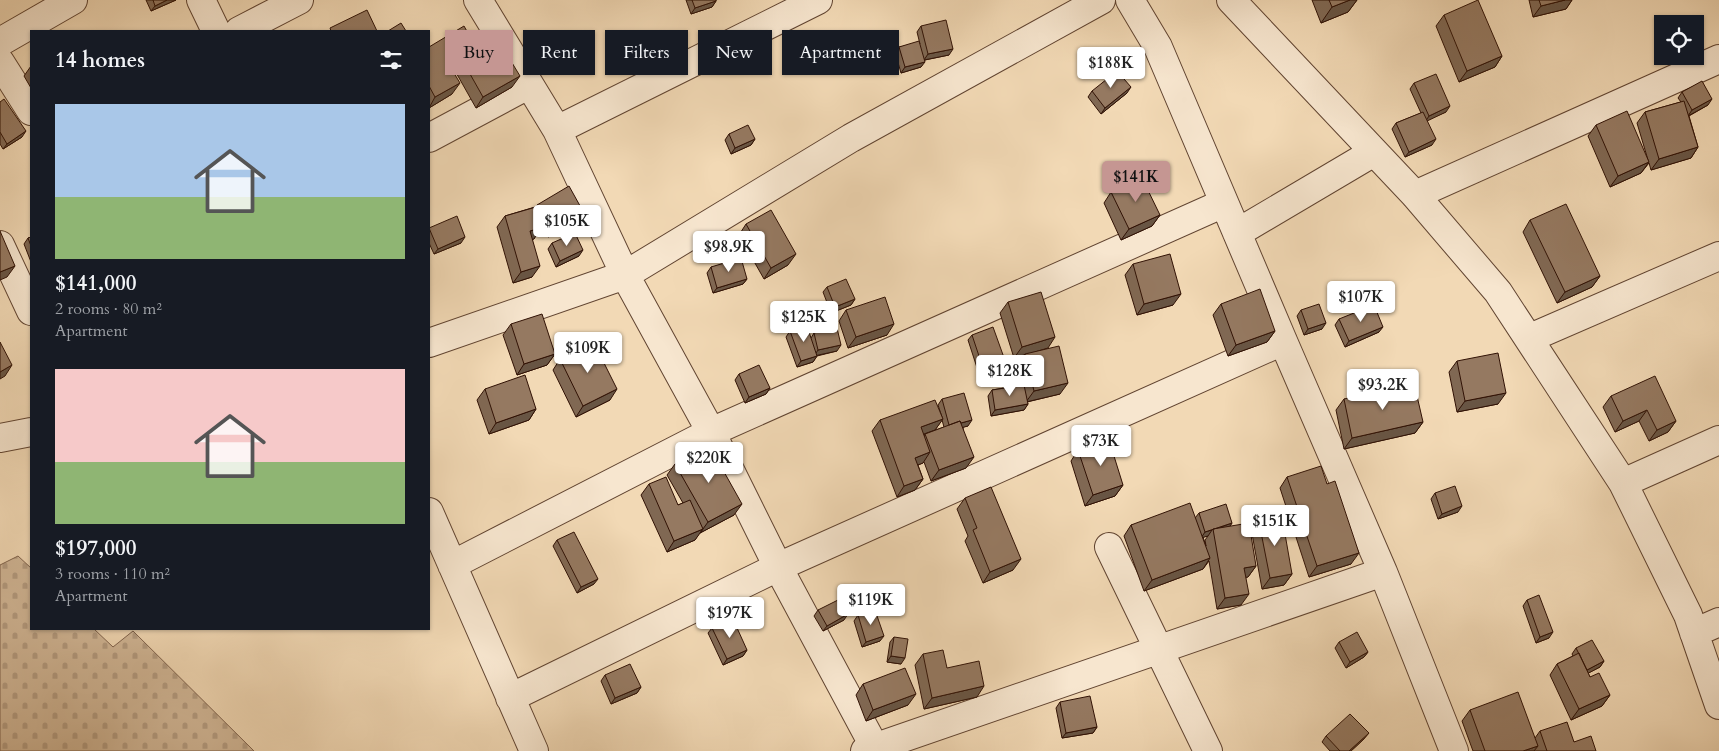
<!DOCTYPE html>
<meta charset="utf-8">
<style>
body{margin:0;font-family:Cardo,serif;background:#20242c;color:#f1f3f6;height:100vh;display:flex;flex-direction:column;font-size:19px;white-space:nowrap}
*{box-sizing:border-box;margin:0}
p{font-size:16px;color:#9ea1a6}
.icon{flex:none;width:28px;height:28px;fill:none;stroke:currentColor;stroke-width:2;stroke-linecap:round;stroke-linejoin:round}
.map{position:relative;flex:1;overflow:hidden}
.drawer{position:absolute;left:30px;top:30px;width:400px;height:600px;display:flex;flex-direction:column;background:#171b24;border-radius:0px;box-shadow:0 1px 4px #0004}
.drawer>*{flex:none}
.top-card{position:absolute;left:445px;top:30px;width:475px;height:45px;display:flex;gap:10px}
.buttons{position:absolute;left:1654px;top:15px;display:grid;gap:10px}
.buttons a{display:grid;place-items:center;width:50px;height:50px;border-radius:0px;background:#171b24;box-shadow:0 1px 4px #0004;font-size:25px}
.price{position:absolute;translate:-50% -42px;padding:0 11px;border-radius:5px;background:#fff;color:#222;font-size:16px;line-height:32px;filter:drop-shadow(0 1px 2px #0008)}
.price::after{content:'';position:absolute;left:50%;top:30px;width:15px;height:11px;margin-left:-8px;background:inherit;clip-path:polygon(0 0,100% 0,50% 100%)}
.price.active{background:#c59692;color:#111}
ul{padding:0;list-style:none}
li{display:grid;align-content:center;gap:10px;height:265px;padding:0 25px}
li span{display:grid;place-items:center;height:155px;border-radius:0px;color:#555}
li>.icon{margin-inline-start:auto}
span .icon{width:90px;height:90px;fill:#fffc;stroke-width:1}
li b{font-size:21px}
h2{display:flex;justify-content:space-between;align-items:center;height:60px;padding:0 25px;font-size:21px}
.pill{padding:0 18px;border-radius:0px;background:#171b24;box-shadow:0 1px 4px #0004;font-size:18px;line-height:45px}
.pill.active{background:#c59692;color:#111}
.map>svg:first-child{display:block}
.cemetery{fill:url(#cemetery-stones);stroke:#81644e}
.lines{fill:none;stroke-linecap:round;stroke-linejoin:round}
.minor-casing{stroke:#614431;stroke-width:30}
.minor{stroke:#f7e6cf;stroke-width:28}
.wall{fill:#806853;stroke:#311205;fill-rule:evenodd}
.shaded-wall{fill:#685544;stroke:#311205}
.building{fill:#957961;stroke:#311205}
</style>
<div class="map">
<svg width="1719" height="751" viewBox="0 0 1719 751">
<defs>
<pattern id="cemetery-stones" width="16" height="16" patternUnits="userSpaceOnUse" patternTransform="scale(1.25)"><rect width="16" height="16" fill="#d1b797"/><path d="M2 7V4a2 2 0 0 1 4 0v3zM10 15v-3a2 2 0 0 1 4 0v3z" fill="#b49c81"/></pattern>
</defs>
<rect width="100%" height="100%" fill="#f2d9b5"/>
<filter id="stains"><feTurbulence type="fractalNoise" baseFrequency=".004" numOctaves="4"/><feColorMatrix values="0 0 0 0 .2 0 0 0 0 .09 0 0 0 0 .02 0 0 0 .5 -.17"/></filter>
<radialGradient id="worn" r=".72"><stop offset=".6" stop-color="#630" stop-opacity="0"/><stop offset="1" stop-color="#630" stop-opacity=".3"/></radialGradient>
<path class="cemetery" d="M18,556L31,568V629H94L113,647L133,631L254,751H0V565Z"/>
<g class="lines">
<g class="minor-casing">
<path id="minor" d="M201,0L216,31
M478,0L557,130L625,275L711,432L778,567L875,748
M1130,0L1158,47L1283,341L1383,572L1454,751
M1231,0L1415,195L1498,292L1623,483L1688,615L1719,705
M239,31L299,0
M0,42L73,0
M0,62L31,111
M557,130L818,0
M429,138L528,85
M1415,195L1719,59
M1237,233L1374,152
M0,245L31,311
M1530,338L1719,256
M429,343L625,275L851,138L1101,0
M0,438L31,432
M1623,483L1719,440
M429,512L534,751
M1109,547L1208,751
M452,565L711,432L1224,203
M1694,633L1719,622
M510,698L778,567L1283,341
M865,751L1383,572"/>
</g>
<use href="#minor" class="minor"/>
</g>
<path class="wall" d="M146,0H176L151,11Z
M686,0H716V1L712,7L691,14Z
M1312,0H1357L1348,12L1321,23Z
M1529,0H1572L1566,9L1533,17Z
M1444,15L1502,56L1495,67L1459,82L1436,26Z
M921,26L949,55L925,60L921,67L901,73L895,52L899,47L920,44L917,32Z
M429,47L483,60L512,87L476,108L454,69L452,70V94L429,108Z
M31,66V88L24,76Z
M1414,83L1446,112L1427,120L1432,145L1405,157L1392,129L1396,123L1421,113L1410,89Z
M1092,91L1127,93L1101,114L1088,97Z
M1682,92L1708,105L1689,116L1698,147L1691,158L1651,170L1649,163L1641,173L1610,187L1588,136L1596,125L1648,160L1637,123L1645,112L1681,102L1678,98Z
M0,102L22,137L3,149L0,144Z
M729,134L755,139L751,145L731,154L725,140Z
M1111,192L1160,215L1152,226L1121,240L1104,203Z
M537,205L584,213L580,219L548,237L540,224L534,239H532V277L513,283L497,227L505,216L535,207Z
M1530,220L1600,276L1592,287L1557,303L1523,232Z
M746,224L788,265L764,279L739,235Z
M429,228L461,243L434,254L429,243Z
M31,237V262L24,244L28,238Z
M552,243L579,256L556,267L548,249Z
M1133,264L1173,305L1137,315L1125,275Z
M711,267L747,279L743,284L713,293L707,273Z
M827,287L855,299L851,305L831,313L823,292Z
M1008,302L1048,348L1040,350L1060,394L1027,402L1028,404L1024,410L991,416L988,396L992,390L1022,385L1018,365L1024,355L1014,358L1000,313Z
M1221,304L1275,331L1267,342L1228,356L1213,315Z
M846,310L887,335L848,348L839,321Z
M1301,310L1322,329L1304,335L1297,316Z
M1339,319L1379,332L1345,347L1335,325Z
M511,324L555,354L547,365L517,375L503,335Z
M790,331L811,338L814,333L837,351L817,356L813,362L797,367L786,337Z
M972,335L1003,372L981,380L968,340Z
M560,359L610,400L576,417L553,370Z
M1457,361L1498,404L1457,412L1449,372Z
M739,374L770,388L766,394L745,403L735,380Z
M485,389L536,409L529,420L489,434L477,400Z
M1611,396L1676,421L1668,432L1649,441L1639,421L1615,432L1603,407Z
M942,399L968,426L963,427L966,468L931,481L924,462L923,463L918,465L923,479L915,490L897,497L872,431L880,420L942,417L938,405ZM942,420L944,427L925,434L924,436V434L935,430Z
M1344,399L1423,422L1415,433L1344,449L1336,410Z
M1078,450L1123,485L1115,496L1085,506L1071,461Z
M675,464L734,515L700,533V532L695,540L667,552L641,495L649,484L678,505L683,503L667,475Z
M1287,477L1327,484L1351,564L1309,577L1280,488Z
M1435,493L1458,512L1438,519L1431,499Z
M965,498L1013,570L983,583L965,541L968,536L957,509Z
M1199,513L1232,523L1230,526L1256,566L1248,577H1246L1241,605L1217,609L1209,561L1203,569L1144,591L1124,536L1131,525L1195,518ZM1208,536L1205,540L1206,546L1203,537Z
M1258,517L1279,535L1292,574L1284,585L1262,589L1251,528Z
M557,540L594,584L577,593L553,546Z
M1527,600L1549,638L1536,643L1523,606Z
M818,610L844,620L823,631L814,616Z
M858,615L880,641L862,647L854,621Z
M712,628L747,650L743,656L723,665L708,633Z
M894,637L901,664L887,662L890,642Z
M1339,642L1368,652L1364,657L1346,668L1335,648Z
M1576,648L1604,661L1600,667L1588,673L1590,677L1610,695L1602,706L1571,720L1550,675L1557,664L1573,656L1572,654Z
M923,654L947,668L977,697L924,709L915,665Z
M605,675L641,687L637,693L611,704L601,681Z
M863,684L908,705L866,721L856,695Z
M1060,702L1097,727L1093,733L1062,738L1056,708Z
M1470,710L1535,738L1540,731L1574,742L1596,751H1473L1462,721Z
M1326,736L1364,739L1351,751H1330L1322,742Z"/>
<path class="shaded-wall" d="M167,0H176L151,11L155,6Z
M1350,0H1357L1348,12L1321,23L1332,7Z
M1565,0H1572L1566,9L1533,17L1541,6Z
M716,1L712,7L691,14L695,8Z
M953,49L949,55L924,60L928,54Z
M1502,56L1495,67L1459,82L1467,71Z
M461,58L454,69L441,76L449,65Z
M925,62L921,67L901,73L905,67Z
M520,76L512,87L476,108L483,97Z
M460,83L452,94L429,108L435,97Z
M1131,87L1127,93L1101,114L1105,108Z
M1712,99L1708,105L1688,116L1692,110Z
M1450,106L1446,112L1425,122L1429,116Z
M26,131L22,137L3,149L7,144Z
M755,139L751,145L731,154L735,148Z
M1436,139L1432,145L1405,157L1409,152Z
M1698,147L1691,158L1651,170L1659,159Z
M1649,162L1641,173L1610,187L1618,176Z
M584,213L580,219L548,237L552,232Z
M1160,215L1152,226L1121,240L1129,229Z
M541,228L534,239L522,242L530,231Z
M465,237L461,243L434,254L438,249Z
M583,250L579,256L556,267L560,261Z
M796,254L788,265L764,279L771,268Z
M15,266L7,277L0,280V272Z
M540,266L532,277L513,283L521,272Z
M1600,276L1592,287L1557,303L1565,292Z
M747,279L743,284L713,293L717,288Z
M1181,294L1173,305L1137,315L1144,304Z
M855,299L851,305L831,313L835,307Z
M1326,323L1322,329L1304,335L1308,329Z
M894,324L887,335L848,348L856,337Z
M1383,327L1379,332L1345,347L1349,341Z
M1275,331L1267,342L1228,356L1236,345Z
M1055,337L1048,348L1025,355V354L1024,355L1014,358L1022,347Z
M841,345L837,351L814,356L818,350Z
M555,354L547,365L517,375L524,364Z
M817,356L813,362L797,367L801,361Z
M12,365L5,376L0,379V372Z
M1007,366L1003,372L981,380L985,374Z
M1068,383L1060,394L1026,402L1034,391Z
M770,388L766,394L745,403L749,397Z
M617,389L610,400L576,417L583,406Z
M1506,393L1498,404L1457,412L1465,401Z
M1028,404L1024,410L991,416L995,410Z
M536,409L529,420L489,434L496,423Z
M1647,410L1639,421L1615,432L1623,421Z
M943,419L935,430L913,438L921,427Z
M972,420L968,426L946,432L950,426Z
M1676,421L1668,432L1649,441L1657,430Z
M1423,422L1415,433L1344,449L1352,438Z
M930,452L923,463L907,469L915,458Z
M974,457L966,468L931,481L939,470Z
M923,479L915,490L897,497L904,486Z
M1123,485L1115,496L1085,506L1093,495Z
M742,504L734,515L700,533L708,522Z
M1462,506L1458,512L1438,519L1442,514Z
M1232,523L1228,529L1213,530Z
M703,529L695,540L667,552L674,541Z
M1212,530L1208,536L1201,538L1205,532Z
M1359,553L1351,564L1309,577L1317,566Z
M1210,558L1203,569L1144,591L1152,580Z
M1021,559L1013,570L983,583L990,572Z
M1256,566L1248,577L1237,579L1244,568Z
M1292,574L1284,585L1262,589L1270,578Z
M598,579L594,584L577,593L581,587Z
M1249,594L1241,605L1217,609L1225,598Z
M848,614L844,620L823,631L827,626Z
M1553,632L1549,638L1536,643L1540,637Z
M884,636L880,641L862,647L866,642Z
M747,650L743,656L723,665L727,659Z
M1368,652L1364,657L1346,668L1350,662Z
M891,656L905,658L901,664L887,662Z
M1604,661L1600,667L1583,676L1587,670Z
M984,686L977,697L924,709L932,698Z
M641,687L637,693L611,704L615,698Z
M916,694L908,705L866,721L873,710Z
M1610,695L1602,706L1571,720L1579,709Z
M1097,727L1093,733L1062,738L1066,733Z
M1369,733L1364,739L1351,751H1349Z
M1538,746L1534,751H1523Z"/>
<path class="building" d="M153,0H167L155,6Z
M692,0H716V1L695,8Z
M1329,0H1350L1332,7Z
M1478,0L1502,56L1467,71L1444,15Z
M1539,0H1565L1541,6Z
M367,10L377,31H331L330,28Z
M946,20L953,49L928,54L921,26Z
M401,23L406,31H388Z
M464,26L483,60L503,48L520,76L483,97L461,58L449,65L460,83L435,97L429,86V47Z
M919,41L925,62L905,67L899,47Z
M1117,71L1131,87L1105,108L1092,91Z
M1436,74L1450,106L1429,116L1414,83Z
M1702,81L1712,99L1692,110L1682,92Z
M4,99L26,131L7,144L0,132V102Z
M1684,101L1698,147L1659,159L1645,112Z
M1627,111L1649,162L1618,176L1596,125Z
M1423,112L1436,139L1409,152L1396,123Z
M748,125L755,139L735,148L729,134Z
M1142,178L1160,215L1129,229L1111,192Z
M569,186L584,213L552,232L537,205Z
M1566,204L1600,276L1565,292L1530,220Z
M536,207L541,228L530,231L540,266L521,272L505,216Z
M771,210L796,254L771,268L746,224Z
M457,216L465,237L438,249L429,228Z
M0,231L15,266L0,272Z
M575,233L583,250L560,261L552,243Z
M31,237V246L28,238Z
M1170,254L1181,294L1144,304L1133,264Z
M741,258L747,279L717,288L711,267Z
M846,279L855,299L835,307L827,287Z
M1260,289L1275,331L1236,345L1221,304Z
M1041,292L1055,337L1022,347L1008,302Z
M885,297L894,324L856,337L846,310Z
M1319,304L1326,323L1308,329L1301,310Z
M1374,305L1383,327L1349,341L1339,319Z
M542,314L555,354L524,364L511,324Z
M807,326L817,356L801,361L790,331Z
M993,327L1007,366L985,374L972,335Z
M837,328L841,345L818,350L814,333Z
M0,342L12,365L0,372Z
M594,343L617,389L583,406L560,359Z
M1059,346L1068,383L1034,391L1025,354Z
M1498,353L1506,393L1465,401L1457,361Z
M759,365L770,388L749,397L739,374Z
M525,375L536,409L496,423L485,389Z
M1655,376L1676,421L1657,430L1647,410L1623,421L1611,396Z
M1414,383L1423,422L1352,438L1344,399Z
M1024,385L1028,404L995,410L992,390Z
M964,393L972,420L961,423L960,421L949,425L942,399Z
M935,400L943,419L921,427L930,452L915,458L923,479L904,486L880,420Z
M960,421L974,457L939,470L925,434Z
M1109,440L1123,485L1093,495L1078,450Z
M709,445L742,504L708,522L675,464Z
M1321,466L1327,484L1335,481L1359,553L1317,566L1287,477Z
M666,477L678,505L690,500L703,529L674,541L649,484Z
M1455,486L1462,506L1442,514L1435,493Z
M991,487L1021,559L990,572L973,530L977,528L965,498Z
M1190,503L1210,558L1152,580L1131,525Z
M1226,504L1232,523L1205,532L1199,513Z
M1275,514L1279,535L1285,534L1292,574L1270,578L1258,517Z
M1249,523L1256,566L1244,568L1249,594L1225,598L1213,529Z
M574,532L598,579L581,587L557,540Z
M1539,595L1553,632L1540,637L1527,600Z
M840,599L848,614L827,626L818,610Z
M875,610L884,636L866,642L858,615Z
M733,619L747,650L727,659L712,628Z
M1357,632L1368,652L1350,662L1339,642Z
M894,637L908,639L905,658L891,656Z
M1592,640L1604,661L1587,670L1576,648Z
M943,650L947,668L979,661L984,686L932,698L923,654Z
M1579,653L1590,677L1599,673L1610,695L1579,709L1557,664Z
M630,664L641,687L615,698L605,675Z
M905,668L916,694L873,710L863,684Z
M1518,692L1538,746L1523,751H1485L1470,710Z
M1090,696L1097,727L1066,733L1060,702Z
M1350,714L1369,733L1349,751H1340L1326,736Z
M1567,722L1574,742L1591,736L1596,751H1547L1540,731Z"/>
<rect width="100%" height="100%" filter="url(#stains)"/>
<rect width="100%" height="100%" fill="url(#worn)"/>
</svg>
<div class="buttons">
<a><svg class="icon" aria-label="locate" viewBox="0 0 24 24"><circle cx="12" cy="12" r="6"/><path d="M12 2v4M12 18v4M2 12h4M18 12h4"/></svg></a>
</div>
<b class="price" style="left:1111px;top:89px">$188K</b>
<b class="price active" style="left:1136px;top:203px">$141K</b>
<b class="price" style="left:567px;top:247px">$105K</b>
<b class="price" style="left:729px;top:273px">$98.9K</b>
<b class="price" style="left:1361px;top:323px">$107K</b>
<b class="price" style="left:804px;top:343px">$125K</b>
<b class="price" style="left:588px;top:374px">$109K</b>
<b class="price" style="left:1010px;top:397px">$128K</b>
<b class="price" style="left:1383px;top:411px">$93.2K</b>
<b class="price" style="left:1101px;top:467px">$73K</b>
<b class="price" style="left:709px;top:484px">$220K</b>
<b class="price" style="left:1275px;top:547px">$151K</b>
<b class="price" style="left:871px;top:626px">$119K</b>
<b class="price" style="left:730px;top:639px">$197K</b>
<div class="top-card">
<a class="pill active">Buy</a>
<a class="pill">Rent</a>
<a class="pill">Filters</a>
<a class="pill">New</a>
<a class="pill">Apartment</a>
</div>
<section class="drawer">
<h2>14 homes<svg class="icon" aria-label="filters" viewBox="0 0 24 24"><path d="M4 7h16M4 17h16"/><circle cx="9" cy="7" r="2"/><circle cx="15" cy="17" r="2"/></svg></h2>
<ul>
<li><span style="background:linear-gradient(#a9c7e8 60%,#8fb573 0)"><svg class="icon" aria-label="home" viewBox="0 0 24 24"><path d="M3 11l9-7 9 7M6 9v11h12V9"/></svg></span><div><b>$141,000</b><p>2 rooms · 80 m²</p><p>Apartment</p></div></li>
<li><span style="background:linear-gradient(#f6c9c9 60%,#8fb573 0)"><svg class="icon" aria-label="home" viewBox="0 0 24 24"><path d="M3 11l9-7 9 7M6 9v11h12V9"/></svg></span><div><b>$197,000</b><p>3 rooms · 110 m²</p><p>Apartment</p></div></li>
</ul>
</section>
</div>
